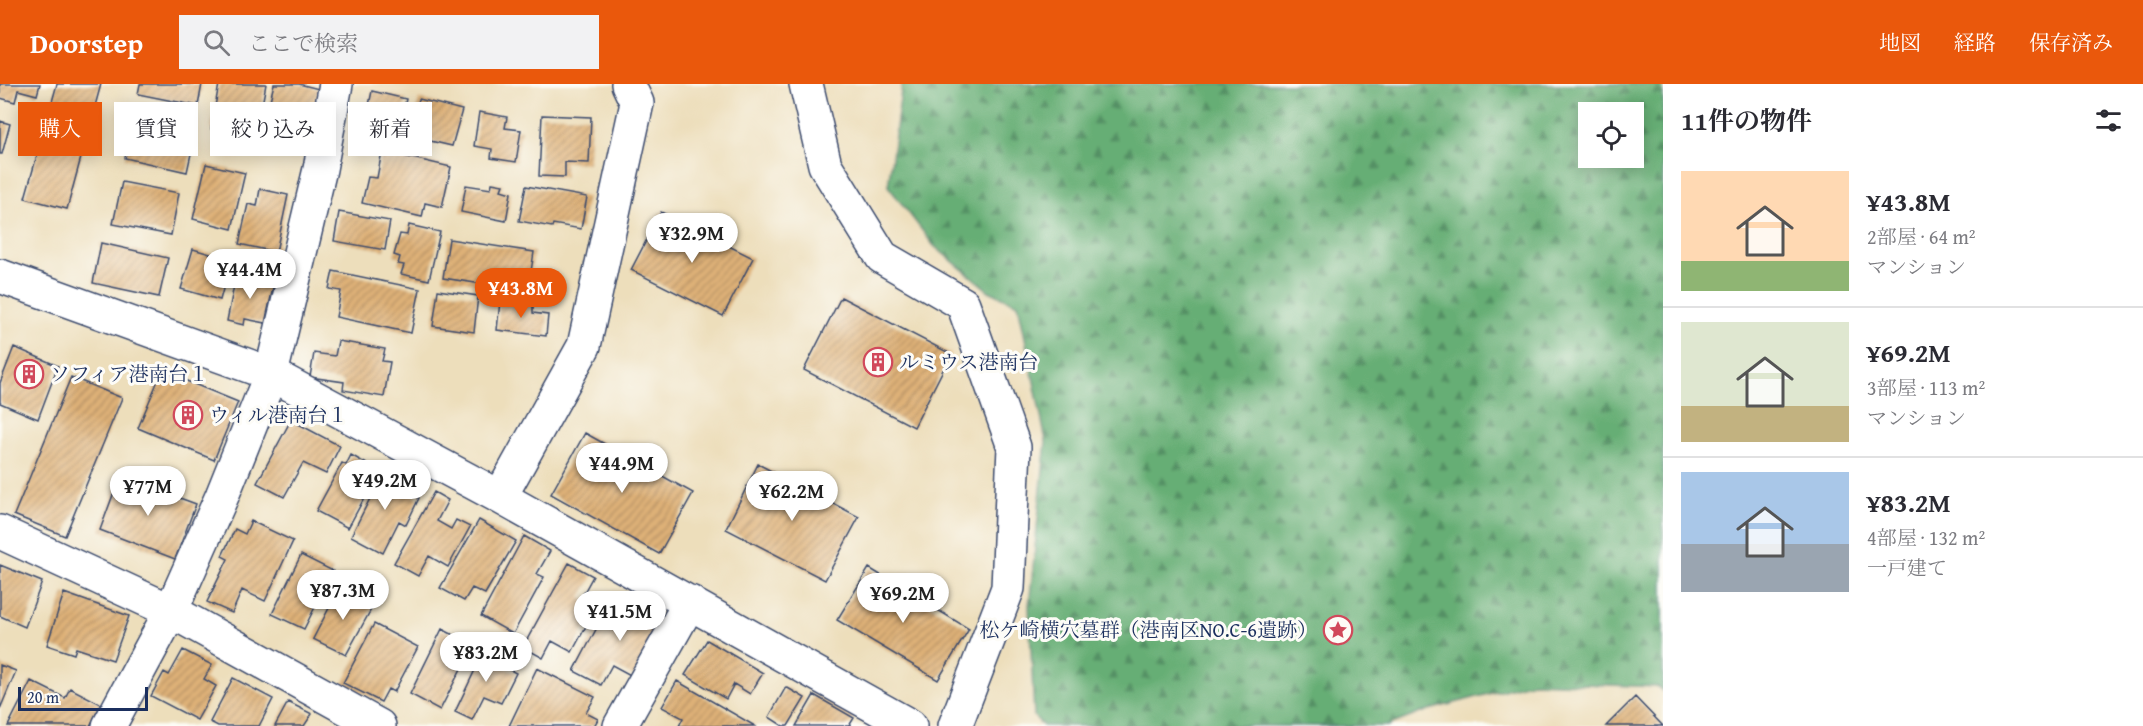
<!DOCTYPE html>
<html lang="ja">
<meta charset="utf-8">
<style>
body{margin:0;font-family:"Gentium Book Plus","Noto Serif JP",serif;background:#f2f2f3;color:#2b2b33;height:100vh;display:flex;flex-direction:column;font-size:22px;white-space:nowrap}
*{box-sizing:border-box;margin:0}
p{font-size:20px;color:#7c7c81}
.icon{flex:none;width:33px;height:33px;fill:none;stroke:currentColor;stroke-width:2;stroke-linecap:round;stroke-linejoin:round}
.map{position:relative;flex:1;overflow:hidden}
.sheet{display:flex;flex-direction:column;background:#fff;width:480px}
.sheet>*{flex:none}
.top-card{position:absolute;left:18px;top:18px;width:570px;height:54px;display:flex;gap:12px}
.buttons{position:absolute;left:1578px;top:18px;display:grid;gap:12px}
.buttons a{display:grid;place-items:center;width:66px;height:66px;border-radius:0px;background:#fff;box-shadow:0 3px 15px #0003;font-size:30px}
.scale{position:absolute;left:18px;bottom:15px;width:130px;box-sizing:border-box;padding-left:6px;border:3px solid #1b2f5e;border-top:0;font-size:16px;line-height:21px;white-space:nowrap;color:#1b2f5e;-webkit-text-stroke:4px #fdfcf7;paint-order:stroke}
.price{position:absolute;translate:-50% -51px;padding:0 14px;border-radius:21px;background:#fff;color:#222;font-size:20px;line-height:39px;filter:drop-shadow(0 2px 3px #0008)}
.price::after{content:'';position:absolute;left:50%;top:36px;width:18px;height:14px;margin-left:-9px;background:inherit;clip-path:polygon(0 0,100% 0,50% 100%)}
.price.selected{background:#ea580c;color:#fff}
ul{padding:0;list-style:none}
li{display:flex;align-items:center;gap:18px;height:150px;padding:0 18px}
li+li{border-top:2px solid #e1e1e2}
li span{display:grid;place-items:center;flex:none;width:168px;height:120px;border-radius:0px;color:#555}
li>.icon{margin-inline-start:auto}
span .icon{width:72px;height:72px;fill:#fffc;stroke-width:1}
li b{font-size:26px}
h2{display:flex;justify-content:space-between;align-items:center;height:72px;padding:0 18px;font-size:26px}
.pill{padding:0 21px;border-radius:0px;background:#fff;box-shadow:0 3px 15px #0003;font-size:21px;line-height:54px}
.pill.selected{background:#ea580c;color:#fff}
header{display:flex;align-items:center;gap:36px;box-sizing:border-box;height:84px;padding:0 30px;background:#ea580c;color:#fff}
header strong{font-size:28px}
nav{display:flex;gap:33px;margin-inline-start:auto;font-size:21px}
.search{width:420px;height:54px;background:#f2f2f3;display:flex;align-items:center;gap:15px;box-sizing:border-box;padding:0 21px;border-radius:0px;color:#7c7c81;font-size:22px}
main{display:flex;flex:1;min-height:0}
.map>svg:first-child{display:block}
.forest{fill:url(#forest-firs);stroke:#406e6a;stroke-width:1.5;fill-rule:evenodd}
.building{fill:url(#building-hatch)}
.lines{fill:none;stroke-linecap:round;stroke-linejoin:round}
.street-casing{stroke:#3a496c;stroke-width:36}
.street{stroke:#fff;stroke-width:33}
.labels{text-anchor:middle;stroke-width:6;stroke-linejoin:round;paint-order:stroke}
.poi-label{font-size:20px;fill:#1b2f5e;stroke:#fdfcf7;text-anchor:start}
</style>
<header>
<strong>Doorstep</strong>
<div class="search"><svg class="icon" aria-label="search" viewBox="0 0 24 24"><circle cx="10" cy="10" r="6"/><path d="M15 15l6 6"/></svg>ここで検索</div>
<nav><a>地図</a><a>経路</a><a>保存済み</a></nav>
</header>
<main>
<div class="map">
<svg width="1663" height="642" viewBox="0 0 1663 642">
<defs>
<pattern id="forest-firs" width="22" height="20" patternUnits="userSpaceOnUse" patternTransform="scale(1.5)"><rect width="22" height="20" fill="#66ae75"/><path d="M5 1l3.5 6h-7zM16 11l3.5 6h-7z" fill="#538e63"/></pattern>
<pattern id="building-hatch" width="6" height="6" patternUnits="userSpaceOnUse" patternTransform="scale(1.5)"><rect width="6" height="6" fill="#deb177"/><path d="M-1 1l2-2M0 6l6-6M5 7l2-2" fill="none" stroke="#b39065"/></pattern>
</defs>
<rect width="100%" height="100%" fill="#fdfcf7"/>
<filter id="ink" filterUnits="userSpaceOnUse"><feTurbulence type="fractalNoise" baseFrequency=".0167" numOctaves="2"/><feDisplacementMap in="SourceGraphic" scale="12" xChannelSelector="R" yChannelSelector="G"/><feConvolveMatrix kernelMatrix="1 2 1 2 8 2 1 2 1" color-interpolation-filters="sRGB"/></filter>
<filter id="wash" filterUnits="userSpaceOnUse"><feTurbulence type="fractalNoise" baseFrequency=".008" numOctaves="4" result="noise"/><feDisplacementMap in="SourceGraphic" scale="24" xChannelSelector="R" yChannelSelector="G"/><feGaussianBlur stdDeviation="1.35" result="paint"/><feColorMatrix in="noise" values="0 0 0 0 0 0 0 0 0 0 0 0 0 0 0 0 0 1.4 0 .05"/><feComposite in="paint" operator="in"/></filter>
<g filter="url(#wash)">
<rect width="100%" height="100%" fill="#eddebb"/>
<path class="forest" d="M902,0H1663V607L1659,603L1533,598L1429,626L1387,642H1043L1034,632L1029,522L1046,357L1022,239L1018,220L989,207L934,162L888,102ZM1588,28H1634V74H1588Z"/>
<g id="blocks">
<path class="building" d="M0,0H40L37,11L18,6L15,18L0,14Z
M57,0H101L67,125L25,114Z
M140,0H202L198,22L138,10Z
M219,0H266L256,53L211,45Z
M274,0H299L319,5L306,59L262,49Z
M372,7L406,15L397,55L352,44L357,23L368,26Z
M419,15L462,26L452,62L409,52Z
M479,28L507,33L505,44L521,46L516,78L491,74L492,65L474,62Z
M542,31L591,33L589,79L565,78V93L539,92Z
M134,33L196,47L187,88L125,74Z
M0,37L10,40L2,70H0Z
M382,67L451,83L442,123L425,119L422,133L362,119L368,93L377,94Z
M206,80L245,89L232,145L193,135Z
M122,98L179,109L171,151L113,140Z
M492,99L503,101L501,106L511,109L506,137L461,128L466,101L491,105Z
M526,102L587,113L581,145L553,140L552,143L519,137Z
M260,105L288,111L276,168L239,160L248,120L257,122Z
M339,128L390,137L385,166L334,157Z
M661,128L753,174L723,232L631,186Z
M409,141L440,148L429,196L401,190L404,181L398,180L400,173L394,171L400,150L407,151Z
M449,155L534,168L528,207L443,194Z
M101,159L168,174L159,213L93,199Z
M193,165L231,176L220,216L181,205Z
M333,187L420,205L411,249L336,233L341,207L329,205Z
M236,191L274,199L265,239L245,235L244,241L227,237Z
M438,206L478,212L474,248L433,242Z
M841,213L951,270L914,343L804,286Z
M500,217L533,220V229L548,231L546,252L497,246Z
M338,257L385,265L382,277L390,278L384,313L343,306L344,298L310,293L314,269L335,272Z
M14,263L58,282L38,335L0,319V299Z
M162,287L238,318L214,376L138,344Z
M71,293L122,314L65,452L14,431Z
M291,336L340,362L326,390L303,379L284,413L257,399Z
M585,349L693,409L659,470L551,410Z
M351,371L379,387L348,444L316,427L342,379L346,381Z
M758,380L859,433L825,496L726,445Z
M387,381L407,390L400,404L419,414L406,441L399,437L383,469L351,452Z
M120,392L196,420L175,475L100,446Z
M434,408L448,416L437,437L451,445L456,436L470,443L448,483L429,472L418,492L394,479Z
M479,436L516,457L485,510L472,504L464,517L440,504Z
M251,437L293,457L265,517L242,506L232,529L207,518L228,475L222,472L235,445L245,450Z
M524,452L550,467L537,490L544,493L513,550L481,532Z
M301,471L333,487L304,545L272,530Z
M569,479L593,492L581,514L597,522L572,568L552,557L543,574L523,563Z
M0,481L42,498L25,543L0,532Z
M869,484L969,545L938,596L837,536Z
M340,503L374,520L346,571L313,555Z
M64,509L129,532L113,576L76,564L74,570L47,561Z
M624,514L665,535L634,593L612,581L601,601L574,587L609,521L618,526Z
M374,540L418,563L394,608L388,605L381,618L343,599Z
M442,545L473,561L440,626L410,610Z
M707,556L763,589L750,610L734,600L726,615L685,591Z
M486,563L508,574L504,583L516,589L501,619L484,612L472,636L455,628Z
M183,566L212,581L204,595L216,602L197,636L151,612L164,588L169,591Z
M0,581L16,587L0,625Z
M537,584L595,613L586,629L598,635L594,642H509Z
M233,594L273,615L259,642H218L210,638Z
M31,597L65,614L70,604L101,620L90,642H8Z
M677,597L755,642H679L683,634L662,623Z
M786,603L805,614L788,642H783L769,633Z
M814,611L854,634L849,642H796Z
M1635,613L1663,642H1606Z
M288,618L312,630L304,642H275Z"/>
</g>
</g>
<g filter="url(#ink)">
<use href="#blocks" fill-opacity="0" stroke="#3a496c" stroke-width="1.5"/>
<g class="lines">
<g class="street-casing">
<path id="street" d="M806,0L825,81L882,173L963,220L1014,363L1008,504L955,642
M0,192L271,290L500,413L910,642
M500,413L584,262L637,19L628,0
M0,448L171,527L379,642
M109,642L171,527L222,412L271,290L320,85L336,0
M620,642L690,518"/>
</g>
<use href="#street" class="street"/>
</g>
</g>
<defs>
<g id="building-ring" transform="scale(1.5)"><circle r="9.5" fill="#fdfcf7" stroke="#d1495b" stroke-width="1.5"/><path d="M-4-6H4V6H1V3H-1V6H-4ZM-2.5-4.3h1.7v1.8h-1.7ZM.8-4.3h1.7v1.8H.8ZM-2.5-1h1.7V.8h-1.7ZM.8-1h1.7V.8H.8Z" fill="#d1495b"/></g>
<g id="sight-ring" transform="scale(1.5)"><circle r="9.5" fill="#fdfcf7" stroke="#d1495b" stroke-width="1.5"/><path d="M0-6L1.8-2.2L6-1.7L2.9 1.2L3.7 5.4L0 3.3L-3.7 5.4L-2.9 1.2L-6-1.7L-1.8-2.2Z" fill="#d1495b"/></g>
</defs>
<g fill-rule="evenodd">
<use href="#building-ring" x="878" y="278"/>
<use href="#building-ring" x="29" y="290"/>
<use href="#building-ring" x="188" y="331"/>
<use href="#sight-ring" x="1338" y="546"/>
</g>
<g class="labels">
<g class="poi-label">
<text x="899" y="285">ルミウス港南台</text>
<text x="50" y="297">ソフィア港南台１</text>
<text x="209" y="338">ウィル港南台１</text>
<text x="1317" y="553" text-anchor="end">松ケ崎横穴墓群（港南区NO.C-6遺跡）</text>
</g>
</g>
</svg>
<div class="buttons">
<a><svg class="icon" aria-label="locate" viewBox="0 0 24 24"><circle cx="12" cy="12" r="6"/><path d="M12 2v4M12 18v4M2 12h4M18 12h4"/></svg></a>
</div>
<div class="scale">20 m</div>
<b class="price" style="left:692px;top:180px">¥32.9M</b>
<b class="price" style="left:250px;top:216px">¥44.4M</b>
<b class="price selected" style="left:521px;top:235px">¥43.8M</b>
<b class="price" style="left:622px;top:410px">¥44.9M</b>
<b class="price" style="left:385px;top:427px">¥49.2M</b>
<b class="price" style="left:148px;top:433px">¥77M</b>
<b class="price" style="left:792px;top:438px">¥62.2M</b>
<b class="price" style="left:343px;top:537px">¥87.3M</b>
<b class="price" style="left:903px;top:540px">¥69.2M</b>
<b class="price" style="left:620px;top:558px">¥41.5M</b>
<b class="price" style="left:486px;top:599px">¥83.2M</b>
<div class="top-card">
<a class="pill selected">購入</a>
<a class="pill">賃貸</a>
<a class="pill">絞り込み</a>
<a class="pill">新着</a>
</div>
</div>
<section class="sheet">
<h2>11件の物件<svg class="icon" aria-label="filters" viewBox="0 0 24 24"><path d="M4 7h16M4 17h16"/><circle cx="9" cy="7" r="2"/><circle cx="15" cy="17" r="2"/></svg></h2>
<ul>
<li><span style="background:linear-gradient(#ffd9b3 75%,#8fb573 0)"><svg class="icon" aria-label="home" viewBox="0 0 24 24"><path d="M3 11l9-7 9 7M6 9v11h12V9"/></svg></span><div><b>¥43.8M</b><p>2部屋 · 64 m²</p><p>マンション</p></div></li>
<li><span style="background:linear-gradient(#dfe7d0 70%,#c2b280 0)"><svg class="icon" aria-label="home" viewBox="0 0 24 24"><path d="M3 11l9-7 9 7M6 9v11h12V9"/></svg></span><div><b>¥69.2M</b><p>3部屋 · 113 m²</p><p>マンション</p></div></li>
<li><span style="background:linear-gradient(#a9c7e8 60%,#9aa5b1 0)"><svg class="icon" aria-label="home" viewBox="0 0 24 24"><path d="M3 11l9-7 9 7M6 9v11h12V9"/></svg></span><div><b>¥83.2M</b><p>4部屋 · 132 m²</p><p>一戸建て</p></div></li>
</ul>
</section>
</main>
